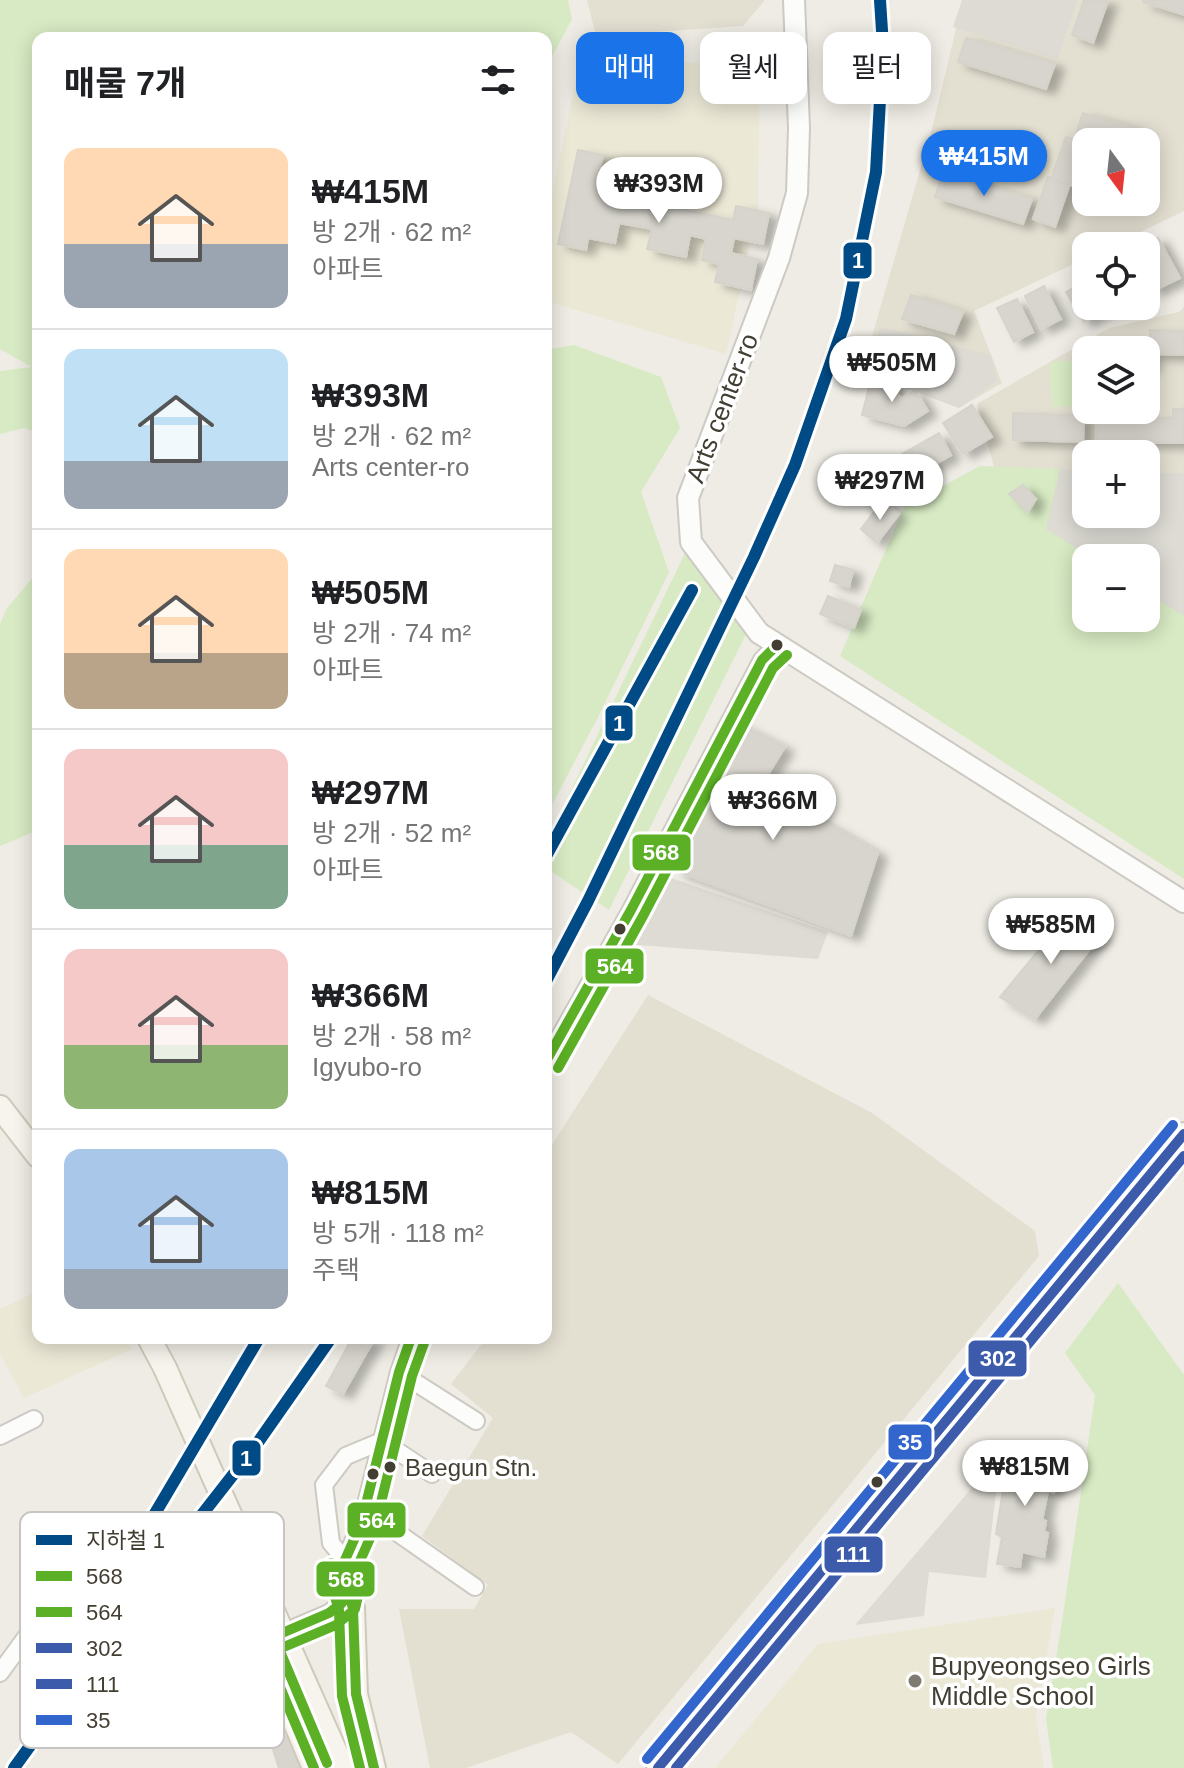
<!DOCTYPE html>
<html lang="ko">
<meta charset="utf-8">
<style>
body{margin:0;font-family:Arial,"Noto Sans KR",sans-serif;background:#f6f6f6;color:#202124;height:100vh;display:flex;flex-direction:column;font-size:30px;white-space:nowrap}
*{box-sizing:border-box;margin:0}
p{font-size:26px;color:#757577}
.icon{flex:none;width:44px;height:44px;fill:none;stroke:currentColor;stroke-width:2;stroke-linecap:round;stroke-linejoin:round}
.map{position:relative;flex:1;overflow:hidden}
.details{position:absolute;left:32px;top:32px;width:520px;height:1312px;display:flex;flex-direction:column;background:#fff;border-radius:16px;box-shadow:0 4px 20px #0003}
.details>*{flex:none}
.guide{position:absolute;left:576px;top:32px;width:488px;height:72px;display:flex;gap:16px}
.needle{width:52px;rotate:165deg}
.buttons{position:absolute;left:1072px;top:128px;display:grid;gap:16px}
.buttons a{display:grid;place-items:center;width:88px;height:88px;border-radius:16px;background:#fff;box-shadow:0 4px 20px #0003;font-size:40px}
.price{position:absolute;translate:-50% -68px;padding:0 18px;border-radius:28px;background:#fff;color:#222;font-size:26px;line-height:52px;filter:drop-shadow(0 2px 4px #0008)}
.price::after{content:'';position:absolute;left:50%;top:48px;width:24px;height:18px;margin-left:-12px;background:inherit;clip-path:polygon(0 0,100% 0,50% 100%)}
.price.on{background:#1a73e8;color:#fff}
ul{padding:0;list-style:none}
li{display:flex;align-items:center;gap:24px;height:200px;padding:0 32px}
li+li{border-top:2px solid #e0e0e0}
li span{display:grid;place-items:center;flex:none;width:224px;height:160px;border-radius:16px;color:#555}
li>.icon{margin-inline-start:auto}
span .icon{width:96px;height:96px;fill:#fffc;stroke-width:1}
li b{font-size:34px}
h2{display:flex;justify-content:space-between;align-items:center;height:96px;padding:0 32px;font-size:34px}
.tag{padding:0 28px;border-radius:16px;background:#fff;box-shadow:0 4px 20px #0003;font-size:28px;line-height:72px}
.tag.on{background:#1a73e8;color:#fff}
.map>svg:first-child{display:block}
.residential{fill:#e3dfd1;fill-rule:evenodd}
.education{fill:#ece8d6}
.green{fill:#d7eac3;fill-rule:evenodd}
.parking{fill:#dddbd4}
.building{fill:#d7d5cd;stroke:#d6d3cb;stroke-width:2;filter:url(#shadow)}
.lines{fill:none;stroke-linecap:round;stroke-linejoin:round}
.minor-casing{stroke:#cccac2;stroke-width:20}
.tertiary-casing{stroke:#cccac2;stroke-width:24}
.secondary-casing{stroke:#cdcabb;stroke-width:26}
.minor{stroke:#fcfcfb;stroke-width:16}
.tertiary{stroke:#fcfcfb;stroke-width:20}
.secondary{stroke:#f6f4ec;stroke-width:22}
.secondary-bridge-casing{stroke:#cdcabb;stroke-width:26;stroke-linecap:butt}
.secondary-bridge{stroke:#f6f4ec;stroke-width:22}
.bus-1-casing{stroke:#fff;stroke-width:16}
.bus-2-casing{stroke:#fff;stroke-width:16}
.bus-3-casing{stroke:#fff;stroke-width:16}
.bus-4-casing{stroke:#fff;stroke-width:16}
.bus-5-casing{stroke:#fff;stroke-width:16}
.bus-1{stroke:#5bb025;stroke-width:10}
.bus-2{stroke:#5bb025;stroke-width:10}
.bus-3{stroke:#3d5bab;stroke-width:10}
.bus-4{stroke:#3d5bab;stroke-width:10}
.bus-5{stroke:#36c;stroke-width:10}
.metro-1-casing{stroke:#fff;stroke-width:18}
.metro-1{stroke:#004a85;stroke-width:12}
.bus-dot{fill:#433e32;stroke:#fff;stroke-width:3}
.poi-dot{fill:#7f7b70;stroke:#fff;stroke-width:3}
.labels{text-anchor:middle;stroke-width:7;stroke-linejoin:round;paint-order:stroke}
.bus-label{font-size:24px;fill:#433e32;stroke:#fff;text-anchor:start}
.street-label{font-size:26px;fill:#433e32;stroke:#fff}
.poi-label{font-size:26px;fill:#433e32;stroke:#fff;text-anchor:start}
.key{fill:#fff;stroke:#c7c5c2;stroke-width:2}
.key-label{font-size:22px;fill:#433e32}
.line-badge{stroke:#fff;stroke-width:3}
.badge-label{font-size:22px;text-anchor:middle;font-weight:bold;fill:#fff}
</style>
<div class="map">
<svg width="1184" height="1768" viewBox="0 0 1184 1768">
<defs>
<filter id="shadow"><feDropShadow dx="9" dy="5" stdDeviation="4" flood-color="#0004"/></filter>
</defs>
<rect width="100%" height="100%" fill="#eeece4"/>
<path class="residential" d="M587,0H765L743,26L596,36Z
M963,0H1184V211L1111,246H1086V258L974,311L1002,383L959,408L862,371L932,129ZM1086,142H1146V202H1086Z
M1184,307V473L1146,472V454H1086V470L994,467L977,404L1109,328L1179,312ZM1086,350H1146V410H1086Z
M648,995L872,1113L1035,1231L1039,1256L618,1764L571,1732L466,1768H430L399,1609H474L488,1585L422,1536L493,1418L451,1384L486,1338H546V1154Z"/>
<path class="education" d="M582,51L760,70L758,208L726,354L546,301V223Z
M38,1291V1338H124L132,1349L24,1398L0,1354V1309Z
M1055,1608L1036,1717L1044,1768H715L818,1644Z"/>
<path class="green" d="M0,0H568L572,19L546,68V38H38V433L24,428L0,434V371L32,367L0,349Z
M574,345L661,377L680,428L641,492L669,572L596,721L546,816V350Z
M1086,360V406L1052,407L1050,362Z
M980,466L1086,470V514H1146V472L1184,473V879L840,656L904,507ZM1086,558H1146V618H1086Z
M686,551L747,632L609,910L546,868V842Z
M35,575H38V830L0,846V624L7,608Z
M1118,1283L1184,1375V1768H1053L1046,1719L1062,1622L1095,1395L1065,1353Z"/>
<path class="parking" d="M962,0H1077L1058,59L953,27Z
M880,327L991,355L997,381L959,408L865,373Z
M1060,469L1086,470V514H1146V472L1184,473V616L1146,592V558H1092L1046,529Z
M651,871L828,932L818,959L613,943Z
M998,1475L986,1578L929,1572L924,1616L855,1625L982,1476Z"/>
<path class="building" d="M1084,0L1108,1L1093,43L1072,35Z
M1144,0H1184V15L1143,2Z
M966,38L1055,64L1046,89L958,62Z
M1083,113L1136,129L1131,142H1093L1075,137Z
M1066,137L1086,143V150L1073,186L1051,179Z
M578,150L603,155L595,191L733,220L736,206L769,213L763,244L734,238L731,253L757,259L751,290L715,282L719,264L702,260L706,239L690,235L686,257L647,249L652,229L619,223L615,243L588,238L586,250L558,244Z
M943,173L1032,199L1023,224L935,197Z
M1048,177L1070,184L1055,227L1033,219Z
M1158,238L1180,278L1153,291L1146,277V246H1140Z
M1086,280V306H1112L1084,322L1066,292Z
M1044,286L1061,319L1041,329L1025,296Z
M911,295L963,312L954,334L902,319Z
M1017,299L1033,332L1014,342L997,308Z
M1150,330L1184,331V355L1151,354V367H1146V350H1113V342H1151Z
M871,379L897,386L896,393L902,398L915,390L928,411L904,426L862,415Z
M972,405L992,437L963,454L943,423Z
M1173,409H1184V443H1097L1096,418H1173Z
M1013,413L1084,416L1083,442L1013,440Z
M939,433L951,455L901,484L888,462Z
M1023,485L1036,499L1028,512L1009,494Z
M883,500L899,514L877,543L861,529Z
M835,565L853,570L849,587L830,581Z
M828,596L861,610L854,628L820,614Z
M732,721L785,747L761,786L878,853L851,936L676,871Z
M1071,911L1101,935L1035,1019L1000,997Z
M348,1338H375L368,1350Z
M351,1340L368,1350L343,1394L326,1386Z
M1015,1453L1061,1461L1054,1493L1048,1491L1042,1520L1046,1521L1044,1532L1048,1533L1044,1557L1022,1552L1020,1567L997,1564L1002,1537L996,1534L1007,1465L1012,1466Z
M288,1735L303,1768H279L270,1740Z"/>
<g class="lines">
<g class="minor-casing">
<path id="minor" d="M546,1061L631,910L762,660L777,645
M399,1372L476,1421
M0,1436L34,1419
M382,1441L432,1474
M365,1510L475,1587
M345,1560L331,1543L324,1485L346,1456L382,1441
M124,1646L150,1664L261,1642L329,1613L342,1603L346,1585L345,1560L361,1524L399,1372L411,1338
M0,1673L66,1582"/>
</g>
<g class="tertiary-casing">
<path id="tertiary" d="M794,0L799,128L797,193L779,258L688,498L691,542L759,633L1184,902"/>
</g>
<g class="secondary-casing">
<path id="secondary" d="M0,1107L38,1156
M149,1338L165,1368
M346,1585L353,1608L356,1694L374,1768
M261,1642L314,1768
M658,1768L1184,1134"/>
</g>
<use href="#minor" class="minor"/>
<use href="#tertiary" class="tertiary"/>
<use href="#secondary" class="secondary"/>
<g class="secondary-bridge-casing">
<path id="secondary-bridge" d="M165,1368L343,1768"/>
</g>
<use href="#secondary-bridge" class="secondary-bridge"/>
<g class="bus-1-casing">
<path id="bus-1" d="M546,1061L631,910L762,660L777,645
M345,1562L346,1585L353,1608L356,1694L374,1768
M314,1768L261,1642L329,1613L342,1603L346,1585L345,1560L361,1524L399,1372L411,1338"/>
</g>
<g class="bus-2-casing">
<path id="bus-2" d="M558,1068L643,916L773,668L787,655
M331,1563L332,1587L339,1610L342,1696L360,1768
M327,1763L279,1649L336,1625L355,1609L360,1587L359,1563L375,1527L412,1376L424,1343"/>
</g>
<g class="bus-3-casing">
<path id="bus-3" d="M658,1768L1184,1134"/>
</g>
<g class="bus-4-casing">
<path id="bus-4" d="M676,1768L1184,1156"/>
</g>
<g class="bus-5-casing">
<path id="bus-5" d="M647,1759L1173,1125"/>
</g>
<use href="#bus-1" class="bus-1"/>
<use href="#bus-2" class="bus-2"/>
<use href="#bus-3" class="bus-3"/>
<use href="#bus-4" class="bus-4"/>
<use href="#bus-5" class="bus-5"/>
<g class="metro-1-casing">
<path id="metro-1" d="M546,856L692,590
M546,981L588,901L754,557L795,465L846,319L876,172L883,46L880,0
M144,1532L259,1338
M14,1768L143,1590L254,1448L331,1338"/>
</g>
<use href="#metro-1" class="metro-1"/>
</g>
<g class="bus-dot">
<circle cx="777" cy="645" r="7"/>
<circle cx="620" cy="929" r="7"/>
<circle cx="390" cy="1467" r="7"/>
<circle cx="373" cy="1474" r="7"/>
<circle cx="877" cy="1482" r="7"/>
</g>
<circle class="poi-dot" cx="915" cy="1681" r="8"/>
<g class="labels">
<g class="bus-label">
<text x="405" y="1476">Baegun Stn.</text>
</g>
<g class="street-label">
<text transform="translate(722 408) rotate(-69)" y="9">Arts center-ro</text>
</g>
<g class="poi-label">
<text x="931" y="1675">Bupyeongseo Girls<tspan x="931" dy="30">Middle School</tspan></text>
</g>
</g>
<rect x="20" y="1512" width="264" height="236" rx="12" class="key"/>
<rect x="36" y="1535" width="36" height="10" fill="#004a85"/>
<rect x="36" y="1571" width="36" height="10" fill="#5bb025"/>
<rect x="36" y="1607" width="36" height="10" fill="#5bb025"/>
<rect x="36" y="1643" width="36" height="10" fill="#3d5bab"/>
<rect x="36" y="1679" width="36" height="10" fill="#3d5bab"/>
<rect x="36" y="1715" width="36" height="10" fill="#36c"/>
<g class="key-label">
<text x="86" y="1548">지하철 1</text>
<text x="86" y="1584">568</text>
<text x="86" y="1620">564</text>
<text x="86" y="1656">302</text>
<text x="86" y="1692">111</text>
<text x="86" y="1728">35</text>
</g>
<g class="line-badge">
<rect x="842" y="241" width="31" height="39" rx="8" fill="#004a85"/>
<rect x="604" y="704" width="30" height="38" rx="8" fill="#004a85"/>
<rect x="631" y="833" width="61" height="39" rx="8" fill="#5bb025"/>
<rect x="584" y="947" width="61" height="38" rx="8" fill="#5bb025"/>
<rect x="967" y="1339" width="61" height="39" rx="8" fill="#3d5bab"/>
<rect x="887" y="1423" width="46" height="38" rx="8" fill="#36c"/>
<rect x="231" y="1439" width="31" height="38" rx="8" fill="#004a85"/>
<rect x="346" y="1501" width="61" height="38" rx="8" fill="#5bb025"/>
<rect x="823" y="1535" width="61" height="39" rx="8" fill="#3d5bab"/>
<rect x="315" y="1560" width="61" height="38" rx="8" fill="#5bb025"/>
</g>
<g class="badge-label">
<text x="858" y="268">1</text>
<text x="619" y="731">1</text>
<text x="661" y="860">568</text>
<text x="615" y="974">564</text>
<text x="998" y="1366">302</text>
<text x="910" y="1450">35</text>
<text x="246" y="1466">1</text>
<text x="377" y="1528">564</text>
<text x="853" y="1562">111</text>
<text x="346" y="1587">568</text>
</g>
</svg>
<div class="buttons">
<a><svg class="needle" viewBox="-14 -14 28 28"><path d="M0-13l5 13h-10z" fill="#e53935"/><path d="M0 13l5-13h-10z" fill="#757577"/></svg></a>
<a><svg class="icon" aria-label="locate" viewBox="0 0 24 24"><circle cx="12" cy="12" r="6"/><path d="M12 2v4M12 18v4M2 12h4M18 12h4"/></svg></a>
<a><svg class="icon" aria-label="layers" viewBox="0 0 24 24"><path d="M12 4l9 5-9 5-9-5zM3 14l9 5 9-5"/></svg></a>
<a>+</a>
<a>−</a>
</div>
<b class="price on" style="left:984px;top:198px">₩415M</b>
<b class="price" style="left:659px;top:225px">₩393M</b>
<b class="price" style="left:892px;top:404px">₩505M</b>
<b class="price" style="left:880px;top:522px">₩297M</b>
<b class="price" style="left:773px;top:842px">₩366M</b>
<b class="price" style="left:1051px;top:966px">₩585M</b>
<b class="price" style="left:1025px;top:1508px">₩815M</b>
<div class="guide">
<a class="tag on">매매</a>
<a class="tag">월세</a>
<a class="tag">필터</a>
</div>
<section class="details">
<h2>매물 7개<svg class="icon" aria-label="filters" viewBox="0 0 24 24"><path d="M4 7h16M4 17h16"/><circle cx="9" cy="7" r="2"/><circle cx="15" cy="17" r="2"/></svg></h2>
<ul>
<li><span style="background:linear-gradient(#ffd9b3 60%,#9aa5b1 0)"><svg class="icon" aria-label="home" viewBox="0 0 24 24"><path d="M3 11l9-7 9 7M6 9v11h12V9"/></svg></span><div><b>₩415M</b><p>방 2개 · 62 m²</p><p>아파트</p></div></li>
<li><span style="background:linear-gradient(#bfe0f5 70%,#9aa5b1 0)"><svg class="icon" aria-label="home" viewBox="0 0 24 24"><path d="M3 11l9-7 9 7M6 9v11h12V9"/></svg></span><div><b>₩393M</b><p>방 2개 · 62 m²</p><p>Arts center-ro</p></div></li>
<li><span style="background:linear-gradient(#ffd9b3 65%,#b9a48a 0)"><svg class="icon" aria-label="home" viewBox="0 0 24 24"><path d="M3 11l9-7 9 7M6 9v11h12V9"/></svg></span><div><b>₩505M</b><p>방 2개 · 74 m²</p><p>아파트</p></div></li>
<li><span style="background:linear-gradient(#f6c9c9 60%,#7fa58c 0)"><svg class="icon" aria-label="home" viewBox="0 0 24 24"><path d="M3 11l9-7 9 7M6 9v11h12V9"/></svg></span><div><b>₩297M</b><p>방 2개 · 52 m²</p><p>아파트</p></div></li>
<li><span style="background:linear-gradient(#f6c9c9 60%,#8fb573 0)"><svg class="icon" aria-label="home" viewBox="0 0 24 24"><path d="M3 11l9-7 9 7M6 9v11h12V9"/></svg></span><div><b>₩366M</b><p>방 2개 · 58 m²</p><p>Igyubo-ro</p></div></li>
<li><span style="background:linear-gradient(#a9c7e8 75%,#9aa5b1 0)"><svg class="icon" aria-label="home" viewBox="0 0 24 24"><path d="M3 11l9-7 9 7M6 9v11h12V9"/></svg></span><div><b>₩815M</b><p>방 5개 · 118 m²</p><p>주택</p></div></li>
</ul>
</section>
</div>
